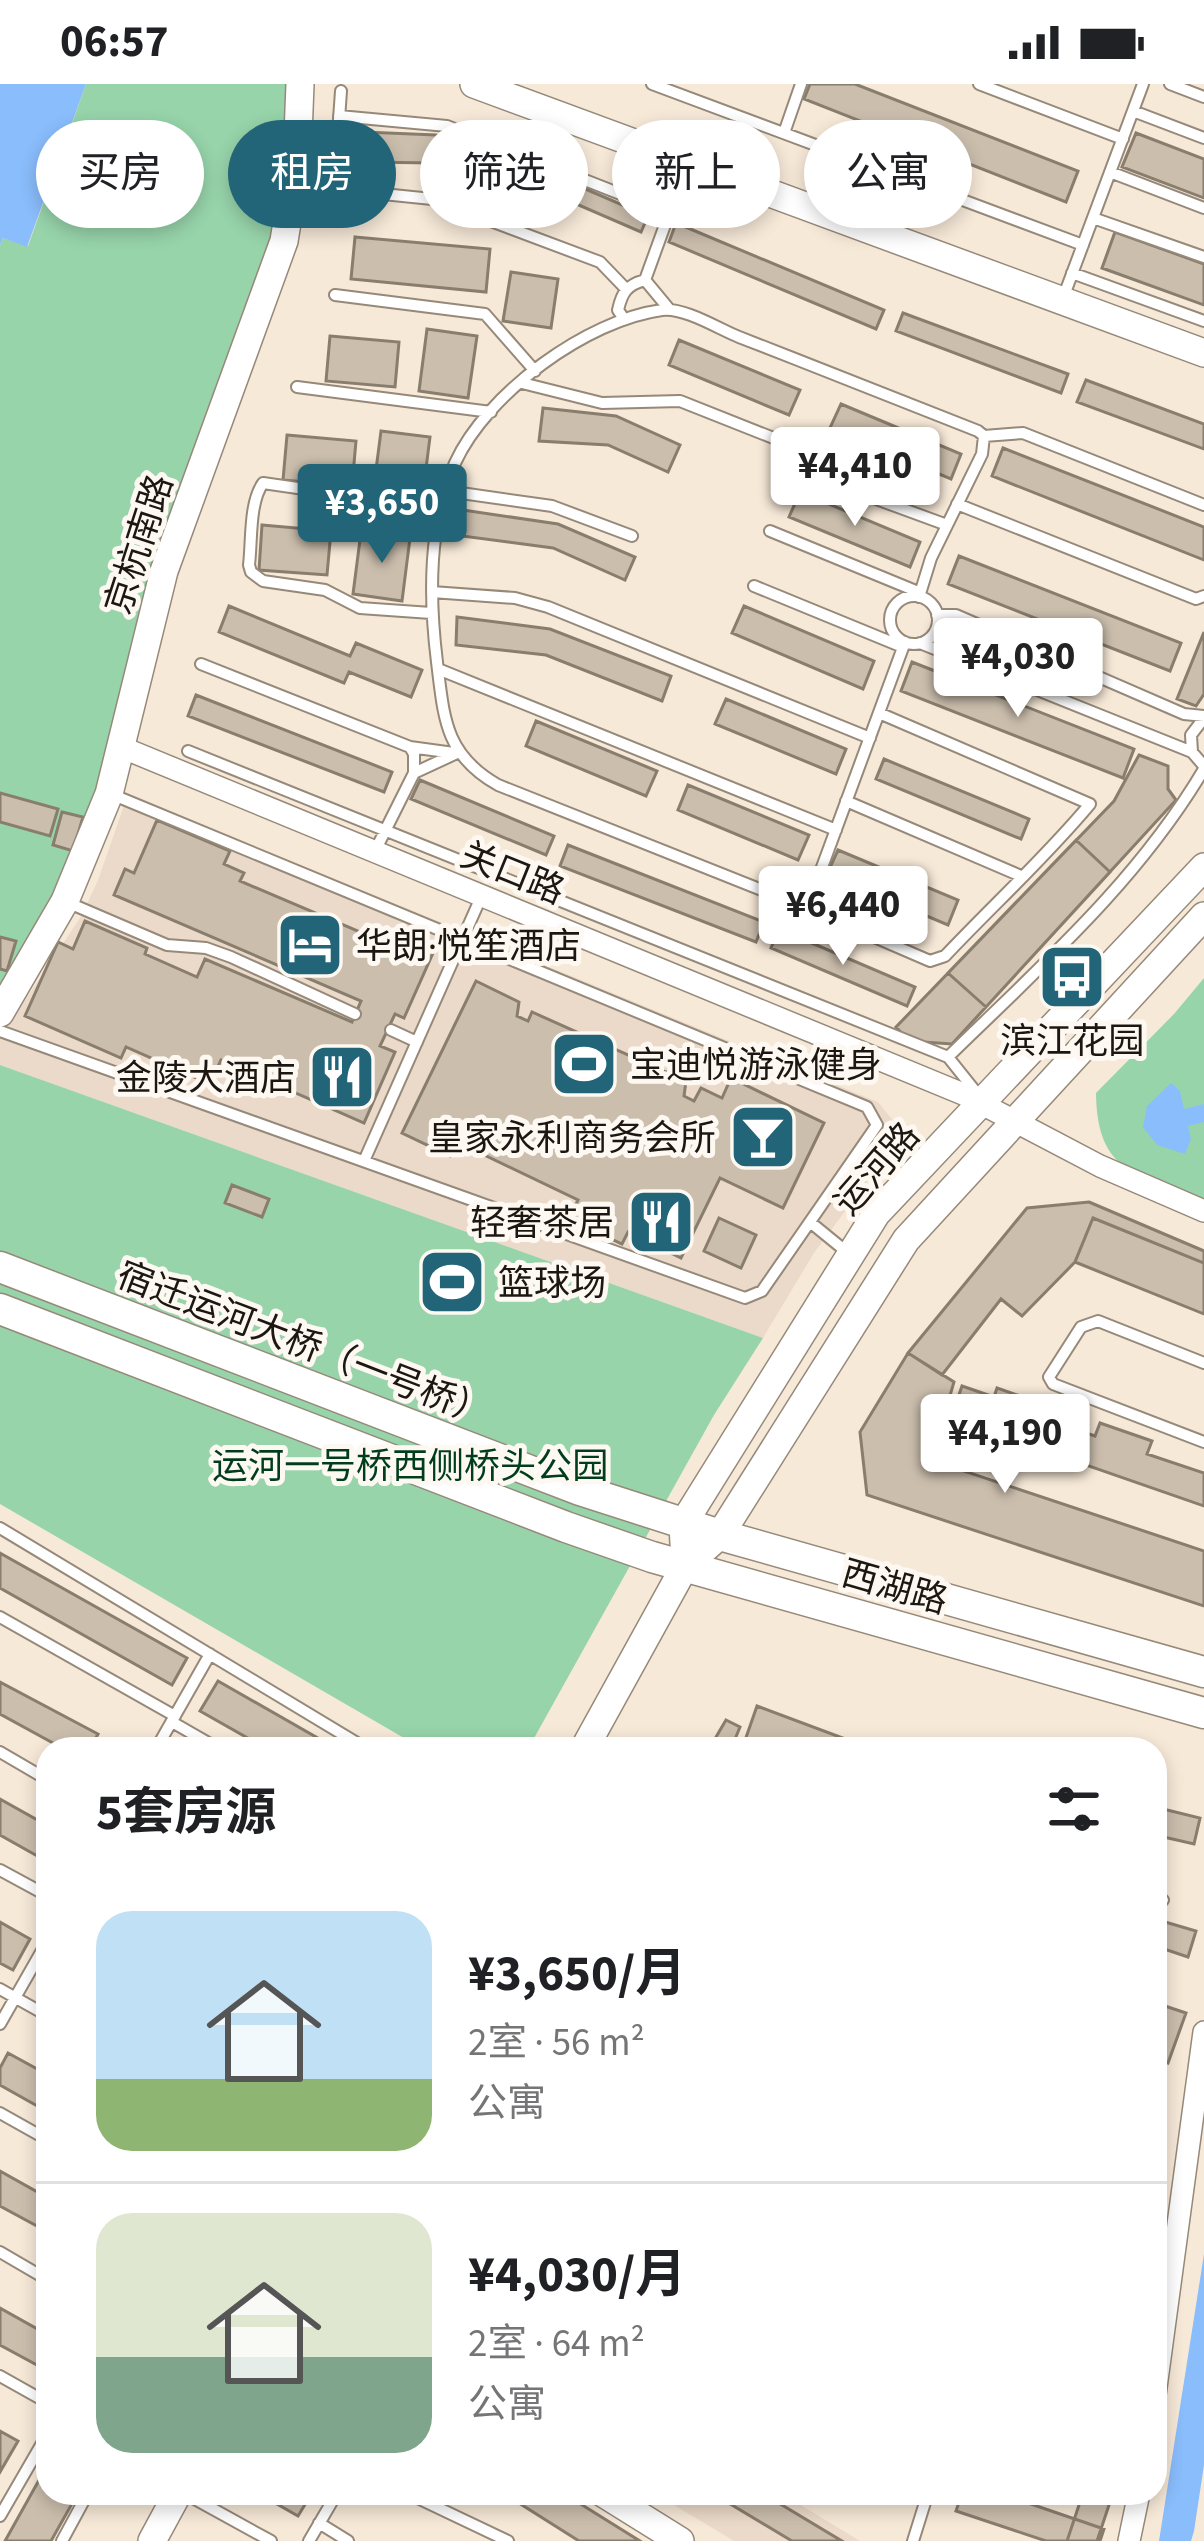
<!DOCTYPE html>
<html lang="zh">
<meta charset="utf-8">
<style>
body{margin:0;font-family:"Source Sans 3","Noto Sans SC",sans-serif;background:#f2f2f2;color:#202124;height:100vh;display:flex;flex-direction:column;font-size:45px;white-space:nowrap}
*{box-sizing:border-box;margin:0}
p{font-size:39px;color:#757577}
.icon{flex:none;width:66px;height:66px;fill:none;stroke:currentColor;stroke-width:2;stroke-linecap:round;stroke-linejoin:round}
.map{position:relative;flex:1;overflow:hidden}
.side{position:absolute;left:36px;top:1653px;width:1131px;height:768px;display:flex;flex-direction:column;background:#fff;border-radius:36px;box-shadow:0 6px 18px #0003}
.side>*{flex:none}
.guide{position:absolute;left:36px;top:36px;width:1134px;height:108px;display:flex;gap:24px}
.price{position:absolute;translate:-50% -102px;padding:0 27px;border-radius:12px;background:#fff;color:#222;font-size:39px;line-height:78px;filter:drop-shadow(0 3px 6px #0008)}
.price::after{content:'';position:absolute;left:50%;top:72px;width:36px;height:27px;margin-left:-18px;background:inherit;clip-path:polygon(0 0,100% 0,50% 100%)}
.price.selected{background:#226578;color:#fff}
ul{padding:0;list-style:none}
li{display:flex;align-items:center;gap:36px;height:300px;padding:0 60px}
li+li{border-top:3px solid #e0e0e0}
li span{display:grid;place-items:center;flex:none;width:336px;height:240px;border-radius:36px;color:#555}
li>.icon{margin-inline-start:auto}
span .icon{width:144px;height:144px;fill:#fffc;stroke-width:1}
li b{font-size:51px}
h2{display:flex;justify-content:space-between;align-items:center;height:144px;padding:0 60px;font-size:51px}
.tag{padding:0 42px;border-radius:54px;background:#fff;box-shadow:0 6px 18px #0003;font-size:42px;line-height:108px}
.tag.selected{background:#226578;color:#fff}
.status{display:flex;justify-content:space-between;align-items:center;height:84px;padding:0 60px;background:#fff;direction:ltr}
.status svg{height:33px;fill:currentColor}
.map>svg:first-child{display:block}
.commercial{fill:#ebdac9}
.green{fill:#97d4aa}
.water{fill:#8abdfc}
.building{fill:#cbbead;stroke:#897d6d;stroke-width:3}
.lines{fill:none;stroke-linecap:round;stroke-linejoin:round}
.service-casing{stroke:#968979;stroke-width:14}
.minor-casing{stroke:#968979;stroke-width:24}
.tertiary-casing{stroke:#968979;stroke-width:30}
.secondary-casing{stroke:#968979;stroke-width:33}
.service{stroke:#fff;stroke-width:10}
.minor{stroke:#fff;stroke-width:21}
.tertiary{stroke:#fff;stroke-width:27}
.secondary{stroke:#fff;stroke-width:30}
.labels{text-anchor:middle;stroke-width:10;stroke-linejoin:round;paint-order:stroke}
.street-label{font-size:36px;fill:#1c1711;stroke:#fdf8f1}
.poi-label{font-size:36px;fill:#1c1711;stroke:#fdf8f1;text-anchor:start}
.park-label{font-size:36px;fill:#003d1d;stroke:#fdf8f1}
</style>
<div class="status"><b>06:57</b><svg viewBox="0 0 49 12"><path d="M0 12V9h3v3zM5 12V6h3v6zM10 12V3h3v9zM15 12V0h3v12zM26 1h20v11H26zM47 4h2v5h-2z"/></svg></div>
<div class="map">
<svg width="1204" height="2457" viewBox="0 0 1204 2457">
<rect width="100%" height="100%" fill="#f7e9d8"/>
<path class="commercial" d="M128,710L878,1018L903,1049L814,1169L763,1254L0,981V954L82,831L98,796Z
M654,2409H781L860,2457H734Z"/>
<path class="green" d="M86,0H291L276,158L80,765L0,912V161L3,154L28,162Z
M1204,894V1118C1139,1089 1097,1092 1096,1009L1174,930Z
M0,981L763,1254L714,1331L528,1665H423L0,1420Z"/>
<path class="water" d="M0,0H86L27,163L3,154L0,161Z
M1171,999L1180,1007L1184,1025L1204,1020V1038L1188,1042L1191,1055L1185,1070L1157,1061L1143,1043L1147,1022Z
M1204,2170V2381L1194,2447L1191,2457H1159Z"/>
<path class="building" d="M810,0H855L1078,87L1066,118L804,15Z
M364,48L436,51L510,79L500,105L434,79L364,78Z
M1136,49L1204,75V114L1122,83Z
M530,81L648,132L641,148L523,97Z
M676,139L884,226L876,245L669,158Z
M1115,148L1204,180V221L1102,184Z
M355,153L490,165L486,208L351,195Z
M511,188L558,195L551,244L503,237Z
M903,229L1068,290L1061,309L896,247Z
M427,245L477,252L468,314L419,307Z
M330,252L399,258L395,303L326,297Z
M679,256L800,306L789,331L669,281Z
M1086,296L1204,340V365L1077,318Z
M841,320L961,370L951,395L830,344Z
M543,324L616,332L680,361L668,388L608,361L539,357Z
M381,347L430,353L422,416L373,409Z
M287,351L356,357L352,402L283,396Z
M1003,364L1204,443V476L992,392Z
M800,408L920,458L910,483L789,433Z
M463,426L558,440L635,473L625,496L553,464L462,452Z
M262,441L331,447L327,491L259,486Z
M361,448L410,454L402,517L353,510Z
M959,472L1181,559L1170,587L948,500Z
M229,522L350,572L356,559L422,586L411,613L349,588L344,599L219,548Z
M744,522L874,577L863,605L732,549Z
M457,533L550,545L671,592L662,617L546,571L456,561Z
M1204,548V610L1196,622L1177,615Z
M912,578L1134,665L1123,694L901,607Z
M196,611L392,688L384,708L188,632Z
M726,615L846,665L836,690L715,640Z
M536,637L657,687L646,712L526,662Z
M1139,671L1168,682V705L1176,716L952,960L909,957L896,943L1114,717Z
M884,675L1029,735L1021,755L876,695Z
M420,696L554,752L546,771L411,715Z
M688,701L809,751L798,776L678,726Z
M0,709L58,725L50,752L0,738Z
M62,728L83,733L73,767L53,761Z
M157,736L230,767L224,780L244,789L240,797L381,857L383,847L433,869L404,934L395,930L380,962L395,968L364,1039L221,976L210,1000L126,963L121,974L25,932L58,858L73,865L85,837L147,864L145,870L197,893L205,875L352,938L361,917L114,811L125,785L134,789Z
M1076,756L1110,788L986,923L948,889Z
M568,761L764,838L756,858L560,782Z
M838,766L958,816L948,841L827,790Z
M779,845L915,903L907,922L771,864Z
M0,853L16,857L7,887L0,885Z
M476,897L519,918L517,932L528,937L532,928L686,997L684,1012L694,1017L701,1004L722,1014L731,994L824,1039L783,1124L720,1094L681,1174L628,1148L622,1160L569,1135L578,1116L457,1058L450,1072L402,1049Z
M232,1101L269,1115L262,1133L225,1119Z
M1089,1118L1204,1167V1230L1075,1178L1022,1232L1001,1215L942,1291L908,1269L1027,1124Z
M719,1134L756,1151L741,1184L704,1167Z
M1093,1134L1204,1179V1230L1075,1178Z
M908,1269L954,1298L931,1376L1204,1467V1522L867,1411L860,1348Z
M962,1302L994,1313L997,1304L1049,1322L1045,1335L1095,1352L1100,1339L1152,1357L1147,1370L1204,1389V1422L951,1334Z
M0,1469L187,1574L172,1601L0,1504Z
M218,1597L337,1665H267L200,1627Z
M0,1598L98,1650L90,1665H64L0,1630Z
M757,1622L872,1665H742Z
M726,1636L740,1643L731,1665H709Z
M0,1715L48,1742V1778L0,1751Z
M1155,1723L1200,1734L1194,1760L1155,1751Z
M1155,1835L1196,1847L1188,1873L1155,1862Z
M0,1838L30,1855L13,1886L0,1879Z
M1159,1920L1186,1929L1168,1979L1155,1974V1931Z
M8,1969L48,1991V2028L0,2001V1984Z
M0,2087L48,2114V2148L0,2122Z
M0,2224L48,2251V2287L0,2261Z
M0,2347L18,2357L0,2388Z
M48,2380V2409H78L51,2457H5Z
M264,2409H312L298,2432L263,2412Z
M514,2409H563L640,2457H579L511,2414Z
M712,2409H762L842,2457H792Z
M962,2409H999L1104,2445L1100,2457H1046L956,2427Z
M1083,2409H1113L1097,2457H1067Z"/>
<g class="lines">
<g class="service-casing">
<path id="service" d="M652,0L1083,161
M979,0L1123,55
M1170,0L1204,13
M341,7L334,105L432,115L600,178L626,205
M1133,27L1204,54
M339,32L447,42L669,129
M784,49L801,0
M1110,88L1204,124
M1093,134L1204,173
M1072,189L1204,237
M335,211L485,230L535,287
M1063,214L1143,0
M669,225L645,196L686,83
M624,235L618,226C622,208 627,201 645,196
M522,299L602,319L680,317L781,357L808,390L947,441
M297,303L491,328
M984,352L1023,349L1204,421
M447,407L552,422L632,452
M957,420L1196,515L1204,512
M754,502L898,561L905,558L807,824L498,701C445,671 444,635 437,578C429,513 428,441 455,379C487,309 587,236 662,226C684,223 719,245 739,253C819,284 899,316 978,347L984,352L982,370L931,474L919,513L916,507L770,447
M432,508L515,514L548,523L870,654
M890 536a24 24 0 1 1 48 0a24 24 0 1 1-48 0Z
M431,529L360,524L325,506L263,497L251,488L249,481C252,456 249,419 263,399L442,425
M937,531H956L1184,630L1204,632
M920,559L1192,668L1204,682
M201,580L410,663L414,670V689
M438,585L836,746
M410,663L454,669
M188,667L948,973C1041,882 1137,798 1204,685
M1192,668L1191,651L1204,634
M846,717L1021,792
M375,767L414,689L457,669
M69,819L167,861L206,864L231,873L355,930
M807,824L930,877L945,872C993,821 1045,774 1090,720L879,629
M391,946L417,958
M0,947L745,1214L762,1207L877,1041L867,1023L111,710
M948,973L980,1013
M364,1077L482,811
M810,1138L848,1169
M1204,1279L1098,1237L1081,1243L1049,1293L1053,1300L1204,1358
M0,1444L367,1665
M0,1533L175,1632
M172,1638L219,1665
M156,1665L210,1570
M0,1668L48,1696
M0,1786L48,1812
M1155,1813L1163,1816
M0,1905L48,1932
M0,1940L48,1856
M0,2029L48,2056
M0,2168L48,2196
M0,2292L48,2319
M184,2409L271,2457
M407,2409L508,2457
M1064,2409L1078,2414
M0,2432L48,2349
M319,2439L348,2457
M62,2457L88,2409
M309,2457L337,2409
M913,2457L928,2409"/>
</g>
<g class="minor-casing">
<path id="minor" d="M121,663L963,1010L1100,1082L1204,1127
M1155,2311L1204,1948
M1129,2457L1139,2409"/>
</g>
<g class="tertiary-casing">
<path id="tertiary" d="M474,0L1204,269
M0,929L65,817L109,710L164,487L284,157L297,77L300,0
M684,1460L683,1440L876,1130L1204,783
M584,1665L685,1482L720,1451L906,1156L1204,832
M603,2409L680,2457
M152,2457L178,2409"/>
</g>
<g class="secondary-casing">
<path id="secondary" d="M0,1183L580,1406L720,1451L1204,1588
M0,1225L566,1443L652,1473L1204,1629"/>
</g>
<use href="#service" class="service"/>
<use href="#minor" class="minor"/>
<use href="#tertiary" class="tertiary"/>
<use href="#secondary" class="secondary"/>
</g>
<defs>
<g id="hotel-square" transform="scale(3.45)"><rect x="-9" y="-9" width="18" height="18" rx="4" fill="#226578" stroke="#fdf8f1"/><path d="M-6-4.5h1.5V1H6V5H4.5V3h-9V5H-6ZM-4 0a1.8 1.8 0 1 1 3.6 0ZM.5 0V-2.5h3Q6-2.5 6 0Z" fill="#fff"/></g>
<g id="bus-square" transform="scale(3.45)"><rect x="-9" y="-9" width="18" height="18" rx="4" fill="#226578" stroke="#fdf8f1"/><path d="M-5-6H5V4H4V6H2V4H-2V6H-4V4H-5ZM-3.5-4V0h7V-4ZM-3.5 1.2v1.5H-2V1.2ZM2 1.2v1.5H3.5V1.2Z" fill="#fff"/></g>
<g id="stadium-square" transform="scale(3.45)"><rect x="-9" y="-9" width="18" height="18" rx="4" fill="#226578" stroke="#fdf8f1"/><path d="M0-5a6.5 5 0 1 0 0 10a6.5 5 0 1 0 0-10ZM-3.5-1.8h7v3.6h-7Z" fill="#fff"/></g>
<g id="restaurant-square" transform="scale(3.45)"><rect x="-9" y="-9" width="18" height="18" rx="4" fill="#226578" stroke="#fdf8f1"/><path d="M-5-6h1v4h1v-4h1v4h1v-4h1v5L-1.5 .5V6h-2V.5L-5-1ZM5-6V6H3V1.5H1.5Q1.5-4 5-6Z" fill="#fff"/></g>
<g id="bar-square" transform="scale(3.45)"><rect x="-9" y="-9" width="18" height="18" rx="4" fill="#226578" stroke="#fdf8f1"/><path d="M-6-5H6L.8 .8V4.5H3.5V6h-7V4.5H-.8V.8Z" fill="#fff"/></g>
</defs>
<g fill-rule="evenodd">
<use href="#hotel-square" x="310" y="861"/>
<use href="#bus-square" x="1072" y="893"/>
<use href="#stadium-square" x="584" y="980"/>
<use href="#restaurant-square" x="342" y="993"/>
<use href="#bar-square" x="763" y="1053"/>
<use href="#restaurant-square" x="661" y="1138"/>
<use href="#stadium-square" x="452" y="1198"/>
</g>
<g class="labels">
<g class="street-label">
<text transform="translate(138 460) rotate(-72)" y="13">京杭南路</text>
<text transform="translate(513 788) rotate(22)" y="13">关口路</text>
<text transform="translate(876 1084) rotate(-49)" y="13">运河路</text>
<text transform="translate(304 1259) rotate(21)" y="13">宿迁运河大桥（一号桥）</text>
<text transform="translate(895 1502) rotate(16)" y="13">西湖路</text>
</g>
<g class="poi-label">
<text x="356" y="874">华朗·悦笙酒店</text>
<text x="1072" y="969" text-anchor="middle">滨江花园</text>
<text x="630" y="993">宝迪悦游泳健身</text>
<text x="296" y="1006" text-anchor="end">金陵大酒店</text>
<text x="716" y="1066" text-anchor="end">皇家永利商务会所</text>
<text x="614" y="1151" text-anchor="end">轻奢茶居</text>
<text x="498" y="1211">篮球场</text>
</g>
<g class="park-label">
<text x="410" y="1394">运河一号桥西侧桥头公园</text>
</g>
</g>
</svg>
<b class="price" style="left:855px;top:445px">¥4,410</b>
<b class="price selected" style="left:382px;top:482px">¥3,650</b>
<b class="price" style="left:1018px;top:636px">¥4,030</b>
<b class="price" style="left:843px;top:884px">¥6,440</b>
<b class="price" style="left:1005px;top:1412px">¥4,190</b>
<div class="guide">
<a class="tag">买房</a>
<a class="tag selected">租房</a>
<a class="tag">筛选</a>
<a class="tag">新上</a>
<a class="tag">公寓</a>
</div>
<section class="side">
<h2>5套房源<svg class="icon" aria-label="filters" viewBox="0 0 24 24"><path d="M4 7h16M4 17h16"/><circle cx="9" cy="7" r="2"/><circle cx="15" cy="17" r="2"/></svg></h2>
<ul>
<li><span style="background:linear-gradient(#bfe0f5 70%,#8fb573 0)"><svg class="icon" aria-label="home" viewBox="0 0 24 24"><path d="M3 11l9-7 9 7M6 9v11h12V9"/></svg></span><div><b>¥3,650/月</b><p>2室 · 56 m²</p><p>公寓</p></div></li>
<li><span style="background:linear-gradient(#dfe7d0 60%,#7fa58c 0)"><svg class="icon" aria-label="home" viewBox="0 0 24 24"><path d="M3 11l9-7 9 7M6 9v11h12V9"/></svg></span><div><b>¥4,030/月</b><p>2室 · 64 m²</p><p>公寓</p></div></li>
</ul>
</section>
</div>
